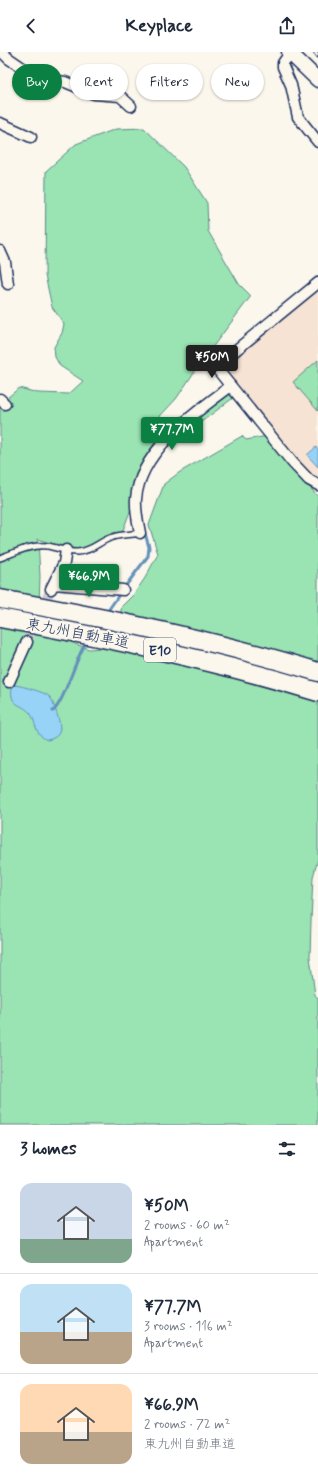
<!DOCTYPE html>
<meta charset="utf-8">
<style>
body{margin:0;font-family:Mynerve,"Klee One",sans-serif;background:#f2f2f3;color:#1f2937;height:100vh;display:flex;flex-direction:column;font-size:15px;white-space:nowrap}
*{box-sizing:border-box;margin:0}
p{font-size:13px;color:#747a83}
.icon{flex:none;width:22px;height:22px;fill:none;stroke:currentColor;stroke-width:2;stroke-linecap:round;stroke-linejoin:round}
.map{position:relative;height:1073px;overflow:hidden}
.side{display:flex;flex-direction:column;background:#fff;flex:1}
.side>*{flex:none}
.hud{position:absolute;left:12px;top:12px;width:294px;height:36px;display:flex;gap:8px}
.price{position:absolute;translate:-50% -34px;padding:0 9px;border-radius:4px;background:#0b8043;color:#fff;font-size:13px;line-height:26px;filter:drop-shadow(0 1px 2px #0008)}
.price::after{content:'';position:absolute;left:50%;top:24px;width:12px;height:9px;margin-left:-6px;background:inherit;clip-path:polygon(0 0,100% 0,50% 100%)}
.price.active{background:#222;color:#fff}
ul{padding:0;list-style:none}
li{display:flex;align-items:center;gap:12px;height:100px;padding:0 20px}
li+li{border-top:1px solid #e0e1e3}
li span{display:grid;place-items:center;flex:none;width:112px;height:80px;border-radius:12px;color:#555}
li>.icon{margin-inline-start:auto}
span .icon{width:48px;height:48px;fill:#fffc;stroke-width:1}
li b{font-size:17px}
h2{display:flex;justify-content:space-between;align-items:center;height:48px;padding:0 20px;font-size:17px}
.tag{padding:0 14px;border-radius:18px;background:#fff;box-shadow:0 1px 3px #0004;font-size:14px;line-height:36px}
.tag.active{background:#0b8043;color:#fff}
header{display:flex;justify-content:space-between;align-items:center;height:52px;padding:0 20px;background:#fff;font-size:18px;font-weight:700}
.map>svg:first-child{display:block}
.built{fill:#f6e3d4}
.green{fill:#9ae3b2;stroke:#5a8988}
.water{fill:#96d3f7;stroke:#6591ba}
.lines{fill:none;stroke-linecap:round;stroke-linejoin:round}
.stream{stroke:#6591ba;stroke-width:3}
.street-tunnel{stroke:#cecfd0;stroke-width:10;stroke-dasharray:10 5;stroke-linecap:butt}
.lane-casing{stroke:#1b2f5e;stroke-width:8}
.street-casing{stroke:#1b2f5e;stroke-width:13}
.secondary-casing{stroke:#1b2f5e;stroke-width:17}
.highway-casing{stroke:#1b2f5e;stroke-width:21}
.lane{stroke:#fbf7ec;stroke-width:5}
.street{stroke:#fbf7ec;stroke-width:10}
.secondary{stroke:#fbf7ec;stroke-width:14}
.highway{stroke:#fbf7ec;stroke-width:18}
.rail-casing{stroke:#1b2f5e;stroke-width:4.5}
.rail{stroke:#fbf7ec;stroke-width:3;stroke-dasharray:9;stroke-linecap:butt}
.labels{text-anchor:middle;stroke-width:4;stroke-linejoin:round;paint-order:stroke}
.shield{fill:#fbf7ec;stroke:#5e6b89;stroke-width:1}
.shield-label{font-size:14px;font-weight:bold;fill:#1b2f5e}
.street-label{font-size:15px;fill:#1b2f5e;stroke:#fbf7ec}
</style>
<header><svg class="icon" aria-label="back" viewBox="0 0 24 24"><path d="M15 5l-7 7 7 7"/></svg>Keyplace<svg class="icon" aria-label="share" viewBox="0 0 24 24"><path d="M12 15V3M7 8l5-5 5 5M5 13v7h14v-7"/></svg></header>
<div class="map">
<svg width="318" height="1073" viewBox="0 0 318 1073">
<rect width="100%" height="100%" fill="#fbf7ec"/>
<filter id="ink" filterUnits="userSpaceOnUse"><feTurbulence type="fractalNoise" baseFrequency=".025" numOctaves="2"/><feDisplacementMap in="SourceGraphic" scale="8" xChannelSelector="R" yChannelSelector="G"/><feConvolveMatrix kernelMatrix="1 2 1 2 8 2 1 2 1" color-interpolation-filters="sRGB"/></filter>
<g filter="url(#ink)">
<path class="built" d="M318,236V435L222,318V314Z"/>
<path class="green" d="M144,76L184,115L207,151L208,179L239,232L251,244L199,313L176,347L148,377L161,388L132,454L122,481L91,496L72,499L38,487L40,524L39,552L41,562L47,574L57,585L78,593L89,597L113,595L122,554L134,542L145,526L158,502L149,473L164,432L180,420L242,384L246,388L267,384L318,445V807L313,825L311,869L310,905L315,943L318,946V1073H0V347L7,346L19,336L38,341L69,342L83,329L60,314L55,305L54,295L62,281L64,272L52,255L45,223L46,119L76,92L116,77Z
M318,308V359L293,330Z
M230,342L233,346L192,377L188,372Z"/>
<path class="water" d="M316,395L318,398V415L307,403Z
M15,633C22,634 45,640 50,645C53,649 54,655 56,659C60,672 65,685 47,688C33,681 37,670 30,661C22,651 9,655 12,635Z"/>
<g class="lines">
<path class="stream" d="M289,15L295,32
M313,229L318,225
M215,322L209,315L217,309
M124,536L148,504L149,495L144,478
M107,560L121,540
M53,659C64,651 76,604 87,589"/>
<path class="street-tunnel" d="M27,590L51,537"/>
<g class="lane-casing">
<path id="lane" d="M0,506C14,501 32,492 47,494C56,495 69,501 77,500C93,499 99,489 113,485C122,482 131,483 140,481"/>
</g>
<g class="street-casing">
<path id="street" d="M2,0L8,6L33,23L43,27L65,30L94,42L120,44L131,54
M290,1L283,11V15L291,33L298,65L318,90
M0,71L31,85
M0,199L5,210L8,232
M318,231L220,311L217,317L292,410L309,428L318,433
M0,347L5,352
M140,481C138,470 135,458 136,447C140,398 195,361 231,334
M54,532L123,538
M51,537L64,511L66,498
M9,630L27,590"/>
</g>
<g class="secondary-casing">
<path id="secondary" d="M289,0L318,28"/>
</g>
<g class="highway-casing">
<path id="highway" d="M0,547C107,566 214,588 318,620
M0,566C107,586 214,608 318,640"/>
</g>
<use href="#lane" class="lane"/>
<use href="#street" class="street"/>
<use href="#secondary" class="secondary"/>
<use href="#highway" class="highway"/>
<g class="rail-casing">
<path id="rail" d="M315,0L318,4"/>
</g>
<use href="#rail" class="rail"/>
</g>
</g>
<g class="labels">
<rect class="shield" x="144" y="586" width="32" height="24" rx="3"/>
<g class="shield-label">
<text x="160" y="603">E10</text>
</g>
<g class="street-label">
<text transform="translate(78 581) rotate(11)" y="5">東九州自動車道</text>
</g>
</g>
</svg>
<b class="price active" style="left:212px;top:327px">¥50M</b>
<b class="price" style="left:172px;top:399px">¥77.7M</b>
<b class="price" style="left:89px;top:546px">¥66.9M</b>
<div class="hud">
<a class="tag active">Buy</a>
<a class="tag">Rent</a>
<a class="tag">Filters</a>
<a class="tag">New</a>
</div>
</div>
<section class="side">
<h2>3 homes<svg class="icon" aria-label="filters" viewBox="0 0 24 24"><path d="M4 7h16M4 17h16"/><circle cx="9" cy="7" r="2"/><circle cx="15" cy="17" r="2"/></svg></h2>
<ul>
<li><span style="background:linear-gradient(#c9d6e8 70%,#7fa58c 0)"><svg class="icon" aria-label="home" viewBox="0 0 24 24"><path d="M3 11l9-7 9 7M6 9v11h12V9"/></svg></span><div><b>¥50M</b><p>2 rooms · 60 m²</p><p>Apartment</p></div></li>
<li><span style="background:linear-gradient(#bfe0f5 60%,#b9a48a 0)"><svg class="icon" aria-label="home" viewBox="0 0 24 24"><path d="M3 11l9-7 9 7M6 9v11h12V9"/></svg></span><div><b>¥77.7M</b><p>3 rooms · 116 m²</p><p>Apartment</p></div></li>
<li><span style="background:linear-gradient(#ffd9b3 60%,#b9a48a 0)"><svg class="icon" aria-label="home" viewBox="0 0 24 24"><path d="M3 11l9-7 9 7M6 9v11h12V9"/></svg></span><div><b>¥66.9M</b><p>2 rooms · 72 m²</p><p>東九州自動車道</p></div></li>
</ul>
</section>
